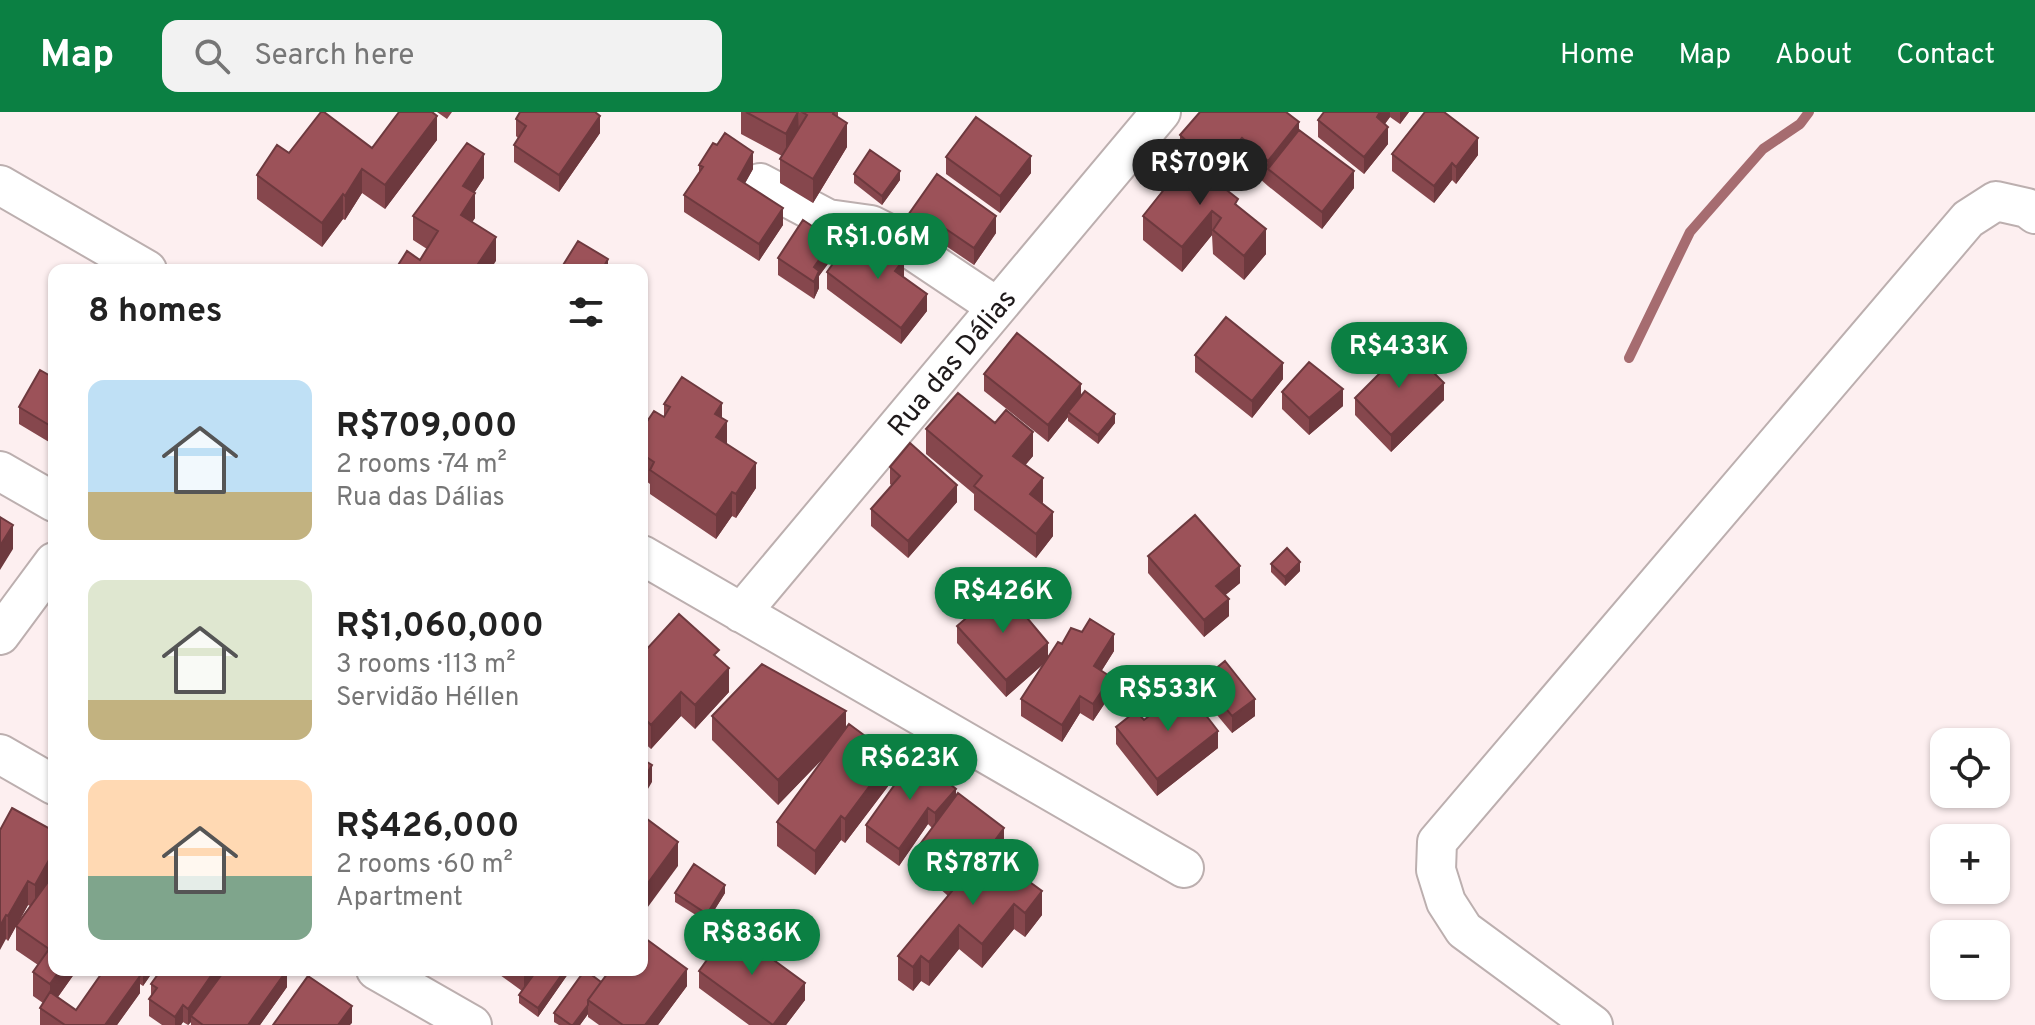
<!DOCTYPE html>
<meta charset="utf-8">
<style>
body{margin:0;font-family:Overpass,sans-serif;background:#f2f2f2;color:#222;height:100vh;display:flex;flex-direction:column;font-size:30px;white-space:nowrap}
*{box-sizing:border-box;margin:0}
p{font-size:26px;color:#767676}
.icon{flex:none;width:44px;height:44px;fill:none;stroke:currentColor;stroke-width:2;stroke-linecap:round;stroke-linejoin:round}
.map{position:relative;flex:1;overflow:hidden}
.sheet{position:absolute;left:48px;top:152px;width:600px;height:712px;display:flex;flex-direction:column;background:#fff;border-radius:16px;box-shadow:0 2px 6px #0004}
.sheet>*{flex:none}
.tools{position:absolute;left:1930px;top:616px;display:grid;gap:16px}
.tools a{display:grid;place-items:center;width:80px;height:80px;border-radius:16px;background:#fff;box-shadow:0 2px 6px #0004;font-size:40px}
.price{position:absolute;translate:-50% -68px;padding:0 18px;border-radius:28px;background:#0b8043;color:#fff;font-size:26px;line-height:52px;filter:drop-shadow(0 2px 4px #0008)}
.price::after{content:'';position:absolute;left:50%;top:48px;width:24px;height:18px;margin-left:-12px;background:inherit;clip-path:polygon(0 0,100% 0,50% 100%)}
.price.active{background:#222;color:#fff}
ul{padding:0;list-style:none}
li{display:flex;align-items:center;gap:24px;height:200px;padding:0 40px}
li span{display:grid;place-items:center;flex:none;width:224px;height:160px;border-radius:16px;color:#555}
li>.icon{margin-inline-start:auto}
span .icon{width:96px;height:96px;fill:#fffc;stroke-width:1}
li b{font-size:34px}
h2{display:flex;justify-content:space-between;align-items:center;height:96px;padding:0 40px;font-size:34px}
header{display:flex;align-items:center;gap:48px;box-sizing:border-box;height:112px;padding:0 40px;background:#0b8043;color:#fff}
header strong{font-size:38px}
nav{display:flex;gap:44px;margin-inline-start:auto;font-size:28px}
.search{width:560px;height:72px;background:#f2f2f2;display:flex;align-items:center;gap:20px;box-sizing:border-box;padding:0 28px;border-radius:16px;color:#767676;font-size:30px}
.map>svg:first-child{display:block}
.lines{fill:none;stroke-linecap:round;stroke-linejoin:round}
.stream{stroke:#a66c70;stroke-width:10}
.minor-casing{stroke:#bcafaf;stroke-width:42}
.minor{stroke:#fff;stroke-width:38}
.wall{fill:#86474d;fill-rule:evenodd}
.shaded-wall{fill:#6d393e}
.building{fill:#9c5259;stroke:#6d393e;stroke-width:2}
.labels{text-anchor:middle;stroke-width:8;stroke-linejoin:round;paint-order:stroke}
.street-label{font-size:28px;fill:#1e191a;stroke:#fff}
</style>
<header>
<strong>Map</strong>
<div class="search"><svg class="icon" aria-label="search" viewBox="0 0 24 24"><circle cx="10" cy="10" r="6"/><path d="M15 15l6 6"/></svg>Search here</div>
<nav><a>Home</a><a>Map</a><a>About</a><a>Contact</a></nav>
</header>
<div class="map">
<svg width="2035" height="913" viewBox="0 0 2035 913">
<rect width="100%" height="100%" fill="#fdeff0"/>
<g class="lines">
<path class="stream" d="M1629,246L1690,120L1763,37L1800,12L1809,0"/>
<g class="minor-casing">
<path id="minor" d="M760,71L828,107L871,113L885,120L997,195
M0,73L147,158
M0,359L54,390
M642,443L1184,756
M741,501L1161,0
M0,523L54,450
M0,642L54,673
M376,858L472,913
M1593,913L1464,818L1446,790L1436,758L1437,730L1968,107L1996,89L2027,96L2035,102"/>
</g>
<use href="#minor" class="minor"/>
</g>
<path class="wall" d="M437,0H452L447,7Z
M741,0H838V5L847,35L813,91L780,71V47L782,44L741,22Z
M1324,0H1409L1400,12L1390,5L1385,12L1388,32L1364,62L1318,25V8Z
M516,7L600,21L559,80L514,50V33L518,26L516,24Z
M1299,18L1354,76L1322,117L1268,74L1242,51L1222,74L1238,94L1266,142L1244,168L1213,142L1212,123L1182,160L1143,128V104L1162,79L1158,76V52L1180,41V23Z
M437,28L385,97L362,81L345,108L343,107L322,135L257,87V63L289,41L372,36Z
M1392,42L1478,43L1456,72L1452,68L1434,91L1392,59Z
M946,45L1031,61L1000,101L946,62Z
M699,53L753,57L745,71L783,113L759,149L684,100V83L699,62Z
M854,62L900,68L882,93L854,71Z
M484,66L474,81L475,106L472,110L496,149L427,137L413,128V104Z
M906,106L996,121L974,153L946,134L938,144L906,123Z
M833,145L819,164V176L814,187L778,163V146Z
M827,160L904,164L903,165L927,199L901,232L827,177Z
M1195,243L1283,267L1252,306L1195,260Z
M984,262L1081,284L1115,311L1098,332L1068,309V305L1048,330L984,279Z
M54,266V333L19,312V295Z
M1282,280L1343,294L1309,323L1282,297Z
M1355,286L1444,288L1391,340L1355,303Z
M664,292L722,306L727,332L756,376L736,406L732,404L716,427L650,382V372L642,366V317L664,305Z
M926,317L1033,344L1025,353L1043,390L1042,392L1053,424L1036,446L974,398V382L926,342Z
M890,355L957,390L908,446L871,414V397L892,374L890,372Z
M1148,444L1240,471L1225,483L1229,504L1204,525L1148,461Z
M1271,452L1300,459L1285,474L1271,460Z
M957,514L1048,544L1062,532L1114,539L1102,558L1111,582L1093,609L1080,601L1062,630L1021,604V587L1043,552L1006,585L957,531Z
M642,535L729,580L695,617L681,604L651,637L642,629Z
M1202,568L1255,604L1232,621L1202,585Z
M712,604L846,616L892,669L845,731L841,728L815,763L777,734V710L825,644L778,693L712,628Z
M1144,608L1218,636L1157,684L1116,632V615Z
M956,684L1004,733L995,745L1042,803L1025,825L1014,817L982,856L959,837L929,874L921,869L913,879L898,868V844L947,785V783L939,776V767L918,752V735L932,716L928,712L899,754L866,730V713Z
M0,718L54,719V858H77L58,885L76,898L104,858H154L143,874L140,872V881L117,913H40V896L43,891L33,884V860L38,853L16,838V814L8,829L6,827ZM28,793L30,794L17,813Z
M675,781H725L707,810L675,790Z
M493,858H568V862L538,905L519,891V883L522,879Z
M699,859L805,888L786,913H749L699,876Z
M601,870L687,874L658,913H599L588,905V902L580,913H559L554,910V901Z
M151,872L287,875L260,913H191V910L188,913L183,910L181,913H162L149,904V887L151,884Z"/>
<path class="shaded-wall" d="M798,0L799,23L786,46V22Z
M1380,0H1390V5L1377,22V5Z
M1400,0H1409L1400,12Z
M437,4V28L385,97V73Z
M600,4V21L559,80V63Z
M1299,10V35L1268,57V49Z
M847,11V35L813,91V67Z
M1388,15V32L1364,62V45Z
M1242,26V51L1216,80V56Z
M1478,26V43L1456,72V55Z
M753,40V57L738,84V67Z
M484,42V66L463,98V74Z
M1031,44V61L1000,101V84Z
M1452,51V68L1434,91V74Z
M362,57V81L345,108V84Z
M900,59V68L882,93V84Z
M1354,59V76L1322,117V100Z
M475,81V106L461,127V103Z
M343,82V107L322,135V111Z
M783,96V113L759,149V132Z
M1212,99V123L1182,160V135Z
M996,104V121L974,153V136Z
M946,117V134L938,144V127Z
M1266,117V142L1244,168V144Z
M496,125V149L490,158H474Z
M833,128V145L819,164V176L814,187V155Z
M608,147V158H602Z
M904,147V164L895,176V159Z
M927,182V199L901,232V216Z
M646,215V240L642,246V222Z
M1283,251V267L1252,306V289Z
M1444,271V288L1391,340V323Z
M1081,272V289L1068,300V305L1048,330V313Z
M1343,277V294L1309,323V306Z
M722,291V315L715,302Z
M1115,302V311L1098,332V323Z
M727,309V333L716,325Z
M1033,320V344L1013,368V344Z
M756,351V376L736,406V382Z
M1043,366V390L1030,407V382Z
M957,373V390L908,446V429Z
M732,380V404L716,427V403Z
M1053,400V424L1036,446V422Z
M13,413V437L0,458V434Z
M1300,450V459L1285,474V465Z
M1240,454V471L1216,491V474Z
M1229,487V504L1204,525V508Z
M1114,522V539L1094,571V554Z
M1048,531V548L1006,585V568Z
M729,556V580L695,617V593Z
M1111,565V582L1093,609V592Z
M681,580V604L651,637V613Z
M1080,584V601L1062,630V613Z
M1255,587V604L1232,621V604Z
M846,599V623L778,693V668Z
M1218,619V636L1157,684V667Z
M892,644V669L845,731V707Z
M652,653V670L642,687V670Z
M956,677V694L935,718V701Z
M928,696V712L899,754V737Z
M841,704V728L815,763V739Z
M1004,716V733L960,792V775Z
M678,730V754L642,803V779Z
M54,739V763L35,797V773Z
M28,769V793L8,829V804Z
M725,773V781L707,810V802Z
M1042,779V803L1025,825V801Z
M1014,792V817L982,856V832Z
M6,803V827L0,838V814Z
M959,813V837L929,874V850Z
M921,844V869L913,879V855Z
M687,857V874L658,913H645Z
M60,858H77L50,896V872Z
M143,858H154L143,874Z
M215,858H227L191,904V910L188,913V897Z
M287,858V875L260,913H248Z
M528,858H541L524,880V863Z
M565,858H568V862L538,905V896Z
M140,864V881L117,913H105Z
M805,871V888L786,913H773Z
M183,893V910L181,913H175V905Z
M588,893V902L580,913H573Z
M352,894V911L350,913H338Z"/>
<path class="building" d="M321,0H324L372,36L399,0H432L437,4L385,73L362,57L345,84L343,82L322,111L257,63L277,33L289,41Z
M520,0H595L600,4L559,63L514,33L526,14L516,7Z
M746,0H798L786,22Z
M802,0H834L833,2L847,11L813,67L780,47L807,3Z
M1200,0H1286L1299,10L1268,49L1242,26L1216,56L1180,23Z
M1324,0H1380L1377,5L1388,15L1364,45L1318,8Z
M1425,0H1444L1478,26L1456,55L1452,51L1434,74L1392,42Z
M976,5L1031,44L1000,84L946,45Z
M1299,18L1354,59L1322,100L1268,57Z
M725,21L753,40L738,67L783,96L759,132L684,83L703,55L699,53L713,31L717,33Z
M467,31L484,42L463,74L475,81L461,103L496,125L474,158H395L407,139L420,148L438,119L413,104Z
M1172,35L1238,87L1235,92L1266,117L1244,144L1213,118L1221,106L1212,99L1182,135L1143,104L1174,65L1158,52Z
M870,38L900,59L882,84L854,62Z
M937,62L996,104L974,136L946,117L938,127L906,106Z
M803,108L833,128L814,155L819,159L814,170L778,146Z
M851,126L874,143L883,131L904,147L895,159L927,182L901,216L827,160Z
M578,129L608,147L602,158H560Z
M1226,205L1283,251L1252,289L1195,243Z
M1017,221L1081,272L1048,313L984,262Z
M1407,234L1444,271L1391,323L1355,286Z
M1309,250L1343,277L1309,306L1282,280Z
M40,258L54,266V316L19,295Z
M682,265L722,291L715,302L727,309L716,325L756,351L736,382L732,380L716,403L650,358L654,350L642,342V317L654,299L664,305L670,295L664,292Z
M1085,279L1115,302L1098,323L1068,300Z
M958,281L995,311L1006,298L1033,320L1013,344L1043,366L1030,382L1053,400L1036,422L974,374L982,364L926,317Z
M910,331L957,373L908,429L871,397L900,364L890,355Z
M1195,403L1240,454L1216,474L1229,487L1204,508L1148,444Z
M0,405L13,413L0,434Z
M1287,436L1300,450L1285,465L1271,452Z
M993,483L999,491L1008,483L1048,531L1006,568L957,514Z
M679,502L719,538L714,543L729,556L695,593L681,580L651,613L642,604V535L646,538Z
M1090,507L1114,522L1094,554L1111,565L1093,592L1080,584L1062,613L1021,587L1058,530L1062,532L1071,516L1082,520Z
M1225,549L1255,587L1232,604L1202,568Z
M762,552L846,599L778,668L712,604Z
M1185,576L1218,619L1157,667L1116,615L1136,599L1144,608Z
M849,612L892,644L845,707L841,704L815,739L777,710Z
M915,644L956,677L935,701L928,696L899,737L866,713Z
M642,647L652,653L642,670Z
M958,681L1004,716L987,739L955,775L947,769L949,767L939,759L943,753L918,735Z
M12,696L54,719V739L35,773L28,769L8,804L6,803L0,814V718Z
M642,704H643L678,730L642,779Z
M986,738L1042,779L1025,801L1014,792L982,832L959,813L929,850L921,844L913,855L898,844Z
M694,752L725,773L707,802L675,781Z
M53,763L54,764V858H60L50,872L33,860L49,837L16,814Z
M730,816L805,871L773,913L699,859Z
M642,824L687,857L645,913H623L588,888L610,858H642Z
M104,858H131L140,864L105,913H65L40,896L50,880L76,898Z
M161,858H215L188,897L183,893L175,905L149,887L157,876L151,872Z
M225,858H287L248,913H203L191,904Z
M517,858H528L524,863Z
M537,858H565L538,896L519,883Z
M585,858L601,870L588,888V893L573,913H571L554,901Z
M308,864L352,894L338,913H273Z"/>
<g class="labels">
<g class="street-label">
<text transform="translate(951 250) rotate(-50)" y="10">Rua das Dálias</text>
</g>
</g>
</svg>
<div class="tools">
<a><svg class="icon" aria-label="locate" viewBox="0 0 24 24"><circle cx="12" cy="12" r="6"/><path d="M12 2v4M12 18v4M2 12h4M18 12h4"/></svg></a>
<a>+</a>
<a>−</a>
</div>
<b class="price active" style="left:1200px;top:95px">R$709K</b>
<b class="price" style="left:878px;top:169px">R$1.06M</b>
<b class="price" style="left:1399px;top:278px">R$433K</b>
<b class="price" style="left:1003px;top:523px">R$426K</b>
<b class="price" style="left:1168px;top:621px">R$533K</b>
<b class="price" style="left:910px;top:690px">R$623K</b>
<b class="price" style="left:973px;top:795px">R$787K</b>
<b class="price" style="left:752px;top:865px">R$836K</b>
<section class="sheet">
<h2>8 homes<svg class="icon" aria-label="filters" viewBox="0 0 24 24"><path d="M4 7h16M4 17h16"/><circle cx="9" cy="7" r="2"/><circle cx="15" cy="17" r="2"/></svg></h2>
<ul>
<li><span style="background:linear-gradient(#bfe0f5 70%,#c2b280 0)"><svg class="icon" aria-label="home" viewBox="0 0 24 24"><path d="M3 11l9-7 9 7M6 9v11h12V9"/></svg></span><div><b>R$709,000</b><p>2 rooms · 74 m²</p><p>Rua das Dálias</p></div></li>
<li><span style="background:linear-gradient(#dfe7d0 75%,#c2b280 0)"><svg class="icon" aria-label="home" viewBox="0 0 24 24"><path d="M3 11l9-7 9 7M6 9v11h12V9"/></svg></span><div><b>R$1,060,000</b><p>3 rooms · 113 m²</p><p>Servidão Héllen</p></div></li>
<li><span style="background:linear-gradient(#ffd9b3 60%,#7fa58c 0)"><svg class="icon" aria-label="home" viewBox="0 0 24 24"><path d="M3 11l9-7 9 7M6 9v11h12V9"/></svg></span><div><b>R$426,000</b><p>2 rooms · 60 m²</p><p>Apartment</p></div></li>
</ul>
</section>
</div>
